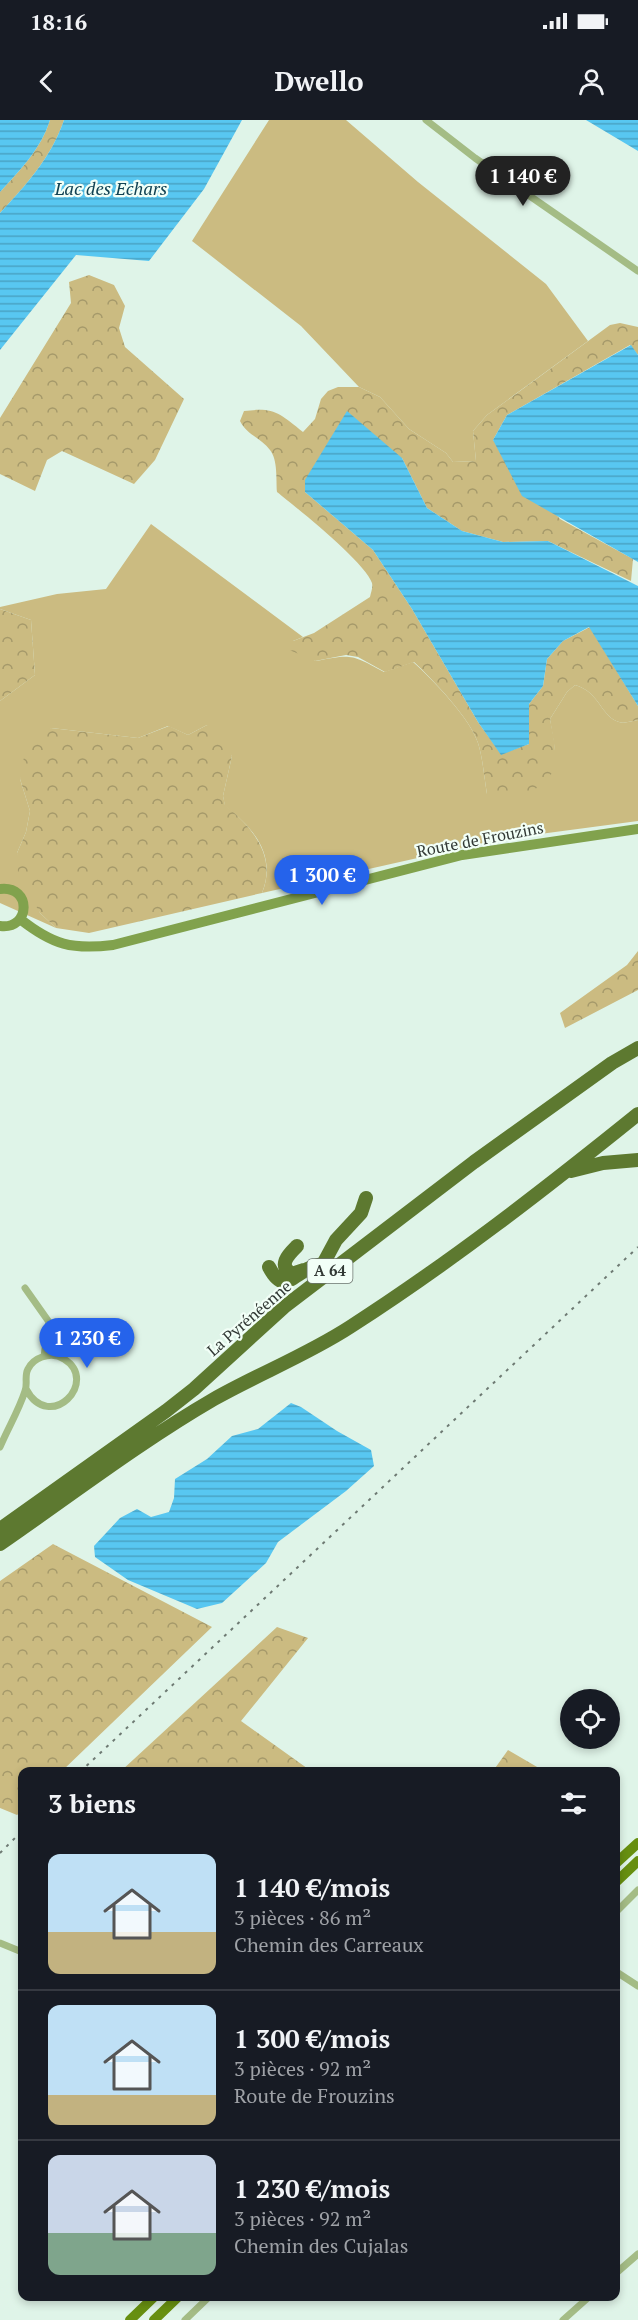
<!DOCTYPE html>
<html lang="fr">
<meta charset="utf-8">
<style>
body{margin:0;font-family:"PT Serif",serif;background:#242831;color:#f1f3f6;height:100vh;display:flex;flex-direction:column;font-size:22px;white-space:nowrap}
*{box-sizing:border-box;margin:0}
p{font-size:20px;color:#9ea1a6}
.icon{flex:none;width:33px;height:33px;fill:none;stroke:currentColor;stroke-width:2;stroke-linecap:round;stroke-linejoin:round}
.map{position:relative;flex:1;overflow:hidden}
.details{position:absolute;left:18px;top:1647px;width:602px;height:534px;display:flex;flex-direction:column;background:#171b24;border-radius:12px;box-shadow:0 3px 9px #0003}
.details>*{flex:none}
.controls{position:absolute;left:560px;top:1569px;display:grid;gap:12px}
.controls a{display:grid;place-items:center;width:60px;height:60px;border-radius:50%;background:#171b24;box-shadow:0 3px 9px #0003;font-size:30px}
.price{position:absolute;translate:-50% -51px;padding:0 14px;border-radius:21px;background:#2563eb;color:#fff;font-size:20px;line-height:39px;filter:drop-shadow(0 2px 3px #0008)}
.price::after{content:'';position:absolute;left:50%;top:36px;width:18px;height:14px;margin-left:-9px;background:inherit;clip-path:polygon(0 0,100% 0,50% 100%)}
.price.current{background:#222;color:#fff}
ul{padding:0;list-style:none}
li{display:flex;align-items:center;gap:18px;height:150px;padding:0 30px}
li+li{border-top:2px solid #363941}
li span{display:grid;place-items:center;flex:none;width:168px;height:120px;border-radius:12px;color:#555}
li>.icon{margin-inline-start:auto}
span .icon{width:72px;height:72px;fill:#fffc;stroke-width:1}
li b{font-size:26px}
h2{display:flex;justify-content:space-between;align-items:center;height:72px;padding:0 30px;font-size:26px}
.status{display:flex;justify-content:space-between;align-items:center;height:42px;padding:0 30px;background:#171b24;direction:ltr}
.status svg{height:16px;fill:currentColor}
header{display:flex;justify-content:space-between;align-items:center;height:78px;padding:0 30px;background:#171b24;font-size:27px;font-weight:700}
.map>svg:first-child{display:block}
.grass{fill:#cbbb81}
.forest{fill:url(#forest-crowns)}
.water{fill:url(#water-rules)}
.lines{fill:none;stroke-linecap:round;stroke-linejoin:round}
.minor{stroke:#a4bc85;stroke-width:7}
.secondary{stroke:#81a24d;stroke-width:10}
.primary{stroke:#678f10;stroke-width:10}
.motorway{stroke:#5d7930;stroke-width:14}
.rail{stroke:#6e7a73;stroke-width:2;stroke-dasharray:3 6;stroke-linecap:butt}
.labels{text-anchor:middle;stroke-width:4.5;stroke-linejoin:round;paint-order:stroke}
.shield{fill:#f2fff7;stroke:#6c746f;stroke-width:1.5}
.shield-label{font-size:15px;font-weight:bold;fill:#323935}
.street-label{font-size:16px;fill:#323935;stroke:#f2fff7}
.water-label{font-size:18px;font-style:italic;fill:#114253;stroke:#f2fff7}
</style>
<div class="status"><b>18:16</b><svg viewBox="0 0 49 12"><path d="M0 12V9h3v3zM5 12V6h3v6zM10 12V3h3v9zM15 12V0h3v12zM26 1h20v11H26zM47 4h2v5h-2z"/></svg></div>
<header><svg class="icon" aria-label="back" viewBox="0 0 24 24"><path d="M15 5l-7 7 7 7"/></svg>Dwello<svg class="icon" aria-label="person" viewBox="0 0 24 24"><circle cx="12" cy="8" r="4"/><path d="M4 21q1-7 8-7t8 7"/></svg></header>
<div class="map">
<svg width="638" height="2200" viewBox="0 0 638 2200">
<defs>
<pattern id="forest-crowns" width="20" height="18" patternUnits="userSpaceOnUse" patternTransform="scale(1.5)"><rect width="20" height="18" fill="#cbbb81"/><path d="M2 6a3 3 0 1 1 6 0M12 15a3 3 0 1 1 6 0" fill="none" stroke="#a5996a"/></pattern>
<pattern id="water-rules" width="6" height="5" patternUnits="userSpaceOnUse" patternTransform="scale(1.5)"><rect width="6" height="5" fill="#58c7f1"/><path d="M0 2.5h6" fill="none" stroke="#49a3c4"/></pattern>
</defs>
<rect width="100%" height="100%" fill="#dff4e8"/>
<path class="grass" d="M269,0H346L418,62L546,164L588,221L487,295L473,311L476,341L453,342L446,333L409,309L380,277L359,267L301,206L192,121Z
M151,404L303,517L293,521L315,541C352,534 351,534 384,552L413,542C433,560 470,598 478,623C483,639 484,657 487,674L555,630L550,599L567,572L575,565C600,572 601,597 619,602C624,604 632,601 638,600V701L502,719L262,773C277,736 254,708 225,686L223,676L232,636L207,605L188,615L168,606L138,618L51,608L20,659L30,691L26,712L17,733L40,793L56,808L0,783V581L35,555L31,500L0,489V487L57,474L106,469Z"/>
<path class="forest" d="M50,0H64C51,38 26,65 0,93V72C20,50 41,29 50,0Z
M89,155L114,165L125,186L119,208L125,227L184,279L155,340L134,364L62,331L47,340L35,371L0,354V298L71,183L69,162Z
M620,203L638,207V235L630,225L507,295L493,320L560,399L633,439L631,461L548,421L503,422L462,411L427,388L402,338L305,360V372L373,430L412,489L478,602L501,634L529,624V584L543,566L547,539L563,521L590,507L638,586V600C632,601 624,604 619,602C601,597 600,572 575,565L567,572L550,599C553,615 558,633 553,650C549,666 511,685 495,679C492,678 490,676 487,674C484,657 483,639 478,623C470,598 433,560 414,542L385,552L358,537L346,535L315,541L287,529L293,521L314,513L370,477C371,472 373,468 372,463C365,442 297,388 277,372C276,360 278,340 270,330C261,318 247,315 240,301L244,291C274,287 279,293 303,312L315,299L321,279L328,271L338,267H359L380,277L409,309L446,333L453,342L476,341L473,311L487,295L610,205Z
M0,489L31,500L35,555L0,581Z
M207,605L219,607L232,636L223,676L225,685C253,708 277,736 262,773L89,813L56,808L40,793L18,755L17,733L26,712L30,691L20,659L24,637L41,611L51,608L138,618L169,606L188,615Z
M638,831V870L565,908L560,893L627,845Z
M53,1424L212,1507L62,1651L22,1652V1690L17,1695L0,1688V1461Z
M277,1507L308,1518L241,1601L311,1651H121Z
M508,1630L544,1651H493Z"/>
<path class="water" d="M0,0H50C41,29 20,50 0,72Z
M64,0H242L204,69L149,141L76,135L0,230V93C26,65 51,38 64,0Z
M586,0H638V31Z
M631,225L638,235V442L522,376L493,320L507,295Z
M347,291L402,338L427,388L462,411L503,422L548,421L638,466V586L589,507L563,521L547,539L543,566L529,584V624L501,635L478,602L412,489L373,430L305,372V360Z
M291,1283L301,1287L337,1311L371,1330L374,1346L346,1371L278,1422L266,1443L222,1483L197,1489L128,1460L95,1437L94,1426L120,1398L137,1389L151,1397L169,1392L174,1378L175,1359L207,1339L232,1316L258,1309Z"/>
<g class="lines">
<path class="minor" d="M426,0L475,38L638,151
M25,1168L49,1202L44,1236
M0,1327C8,1308 19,1290 25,1271C28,1264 24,1256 28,1249C31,1243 36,1239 42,1237C50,1234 58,1235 64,1239C100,1261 50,1314 26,1269
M615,1793L638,1770
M0,1823L22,1832
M615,1851L638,1866
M615,2154L638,2134
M185,2200L210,2176
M563,2200L590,2176"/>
<path class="secondary" d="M0,769C32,765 31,810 0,806
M20,799C53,825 72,830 113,825L462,735L638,709"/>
<path class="primary" d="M615,1744L638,1723
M615,1763L638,1741
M130,2200L155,2176
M154,2200L179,2176"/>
<path class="motorway" d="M571,1051L603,1043L638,1040
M297,1126C289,1134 277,1145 292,1154L304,1150
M269,1147C281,1170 288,1161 304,1151C311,1146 321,1145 328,1142
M314,1161L336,1120L361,1093L366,1078
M0,1409L166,1291L194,1269L284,1187L474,1042L612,943L638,928
M0,1424C71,1375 140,1322 214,1279C258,1254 307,1235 350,1207C451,1142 545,1069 638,994"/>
<path class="rail" d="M80,1652L638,1127
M0,1733L22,1711"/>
</g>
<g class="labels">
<rect class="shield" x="307.5" y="1139" width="45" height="24" rx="4.5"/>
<g class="shield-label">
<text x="330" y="1156">A 64</text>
</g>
<g class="street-label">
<text transform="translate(480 719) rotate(-11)" y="6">Route de Frouzins</text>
<text transform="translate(249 1198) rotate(-41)" y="6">La Pyrénéenne</text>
</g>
<g class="water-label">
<text x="111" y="75">Lac des Echars</text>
</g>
</g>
</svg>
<div class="controls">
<a><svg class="icon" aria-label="locate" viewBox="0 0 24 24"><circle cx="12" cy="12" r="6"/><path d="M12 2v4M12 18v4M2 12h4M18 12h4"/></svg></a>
</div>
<b class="price current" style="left:523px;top:87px">1 140 €</b>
<b class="price" style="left:322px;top:786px">1 300 €</b>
<b class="price" style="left:87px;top:1249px">1 230 €</b>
<section class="details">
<h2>3 biens<svg class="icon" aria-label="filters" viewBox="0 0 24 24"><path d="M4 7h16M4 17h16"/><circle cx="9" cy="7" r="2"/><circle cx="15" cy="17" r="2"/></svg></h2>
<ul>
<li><span style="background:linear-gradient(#bfe0f5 65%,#c2b280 0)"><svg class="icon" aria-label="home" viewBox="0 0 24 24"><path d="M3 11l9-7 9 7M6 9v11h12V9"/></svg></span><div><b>1 140 €/mois</b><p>3 pièces · 86 m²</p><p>Chemin des Carreaux</p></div></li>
<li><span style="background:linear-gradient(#bfe0f5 75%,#c2b280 0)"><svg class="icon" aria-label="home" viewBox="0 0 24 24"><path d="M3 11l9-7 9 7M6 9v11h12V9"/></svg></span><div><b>1 300 €/mois</b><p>3 pièces · 92 m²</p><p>Route de Frouzins</p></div></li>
<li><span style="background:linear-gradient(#c9d6e8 65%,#7fa58c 0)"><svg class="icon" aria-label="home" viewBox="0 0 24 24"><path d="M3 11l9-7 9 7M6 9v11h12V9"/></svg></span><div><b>1 230 €/mois</b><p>3 pièces · 92 m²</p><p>Chemin des Cujalas</p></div></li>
</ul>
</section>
</div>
